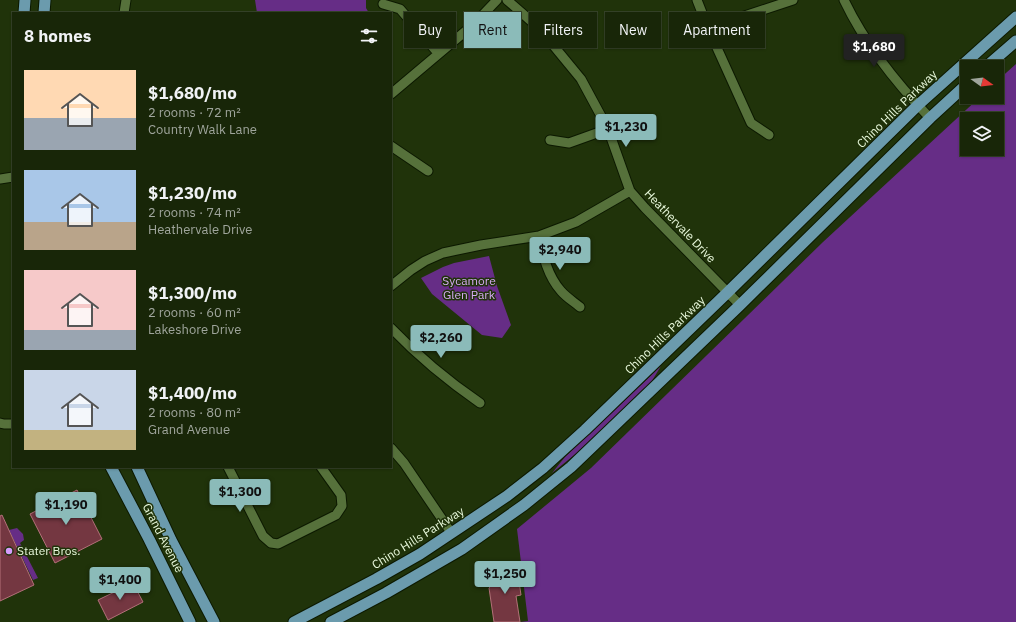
<!DOCTYPE html>
<meta charset="utf-8">
<style>
body{margin:0;font-family:"IBM Plex Sans",sans-serif;background:#253216;color:#f1f3f6;height:100vh;display:flex;flex-direction:column;font-size:15px;white-space:nowrap}
*{box-sizing:border-box;margin:0}
p{font-size:13px;color:#9fa59c}
.icon{flex:none;width:22px;height:22px;fill:none;stroke:currentColor;stroke-width:2;stroke-linecap:round;stroke-linejoin:round}
.map{position:relative;flex:1;overflow:hidden}
.sheet{position:absolute;left:12px;top:12px;width:380px;height:456px;display:flex;flex-direction:column;background:#182608;border-radius:0px;box-shadow:0 1px 3px #0004,0 0 0 1px #364329}
.sheet>*{flex:none}
.hud{position:absolute;left:404px;top:12px;width:380px;height:36px;display:flex;gap:8px}
.needle{width:26px;rotate:105deg}
.controls{position:absolute;left:960px;top:60px;display:grid;gap:8px}
.controls a{display:grid;place-items:center;width:44px;height:44px;border-radius:0px;background:#182608;box-shadow:0 1px 3px #0004,0 0 0 1px #364329;font-size:20px}
.price{position:absolute;translate:-50% -34px;padding:0 9px;border-radius:4px;background:#8bbbb9;color:#111;font-size:13px;line-height:26px;filter:drop-shadow(0 1px 2px #0008)}
.price::after{content:'';position:absolute;left:50%;top:24px;width:12px;height:9px;margin-left:-6px;background:inherit;clip-path:polygon(0 0,100% 0,50% 100%)}
.price.active{background:#222;color:#fff}
ul{padding:0;list-style:none}
li{display:flex;align-items:center;gap:12px;height:100px;padding:0 12px}
li span{display:grid;place-items:center;flex:none;width:112px;height:80px;border-radius:0px;color:#555}
li>.icon{margin-inline-start:auto}
span .icon{width:48px;height:48px;fill:#fffc;stroke-width:1}
li b{font-size:17px}
h2{display:flex;justify-content:space-between;align-items:center;height:48px;padding:0 12px;font-size:17px}
.chip{padding:0 14px;border-radius:0px;background:#182608;box-shadow:0 1px 3px #0004,0 0 0 1px #364329;font-size:14px;line-height:36px}
.chip.active{background:#8bbbb9;color:#111}
.map>svg:first-child{display:block}
.green{fill:#662d86;fill-rule:evenodd}
.building{fill:#743741;stroke:#b37079}
.lines{fill:none;stroke-linecap:round;stroke-linejoin:round}
.minor-casing{stroke:#0c1901;stroke-width:11}
.primary-casing{stroke:#0c1901;stroke-width:13}
.minor{stroke:#56713b;stroke-width:9}
.primary{stroke:#6b9bad;stroke-width:11}
.poi-dot{fill:#d59cfb;stroke:#20330a;stroke-width:1.5}
.labels{text-anchor:middle;stroke-width:3;stroke-linejoin:round;paint-order:stroke}
.street-label{font-size:12px;fill:#e9f9dc;stroke:#20330a}
.park-label{font-size:12px;fill:#d6abf3;stroke:#20330a}
.poi-label{font-size:12px;fill:#e9f9dc;stroke:#20330a;text-anchor:start}
</style>
<div class="map">
<svg width="1016" height="622" viewBox="0 0 1016 622">
<rect width="100%" height="100%" fill="#20330a"/>
<path class="green" d="M255,0H366V8L369,13H257Z
M1016,64V622H520L528,621L517,529L591,468L823,242L980,97H997V81ZM967,119H997V149H967Z
M489,256L497,286L511,325L502,338L482,335L432,294L421,278L443,267L454,263Z
M661,366L650,384L583,448L552,473L565,457Z
M17,528L23,534L24,540L20,543L38,578L33,580L9,530Z"/>
<path class="building" d="M77,490L102,539L55,563L30,514Z
M2,515L34,585L0,601V516Z
M514,564V568H517L521,595L516,596L520,622H494L489,588L490,587L486,583L492,575L497,578L506,565Z
M133,583L143,602L108,620L98,600Z"/>
<g class="lines">
<g class="minor-casing">
<path id="minor" d="M507,0L539,28L581,79L608,129L630,191L645,208L740,305
M697,0L708,28L751,123L769,135
M844,0C865,44 896,83 930,118
M383,4L400,9L438,53
M124,13L126,0
M708,28L793,0
M391,94L474,24L497,0
M550,140L569,143L608,129
M391,146L428,171
M0,179L13,177
M539,236C543,255 547,275 561,291C566,297 574,302 580,307
M391,286L411,270L425,261L443,253L481,245L539,236L576,222L630,191
M391,328C418,356 448,381 480,403
M0,423L4,424H13
M391,448L404,463L448,528
M228,467L263,536L271,543L278,544L336,515L342,506L341,495L321,467"/>
</g>
<g class="primary-casing">
<path id="primary" d="M24,13L25,0
M44,13L45,0
M986,67L1016,41
M111,467L149,539L190,622
M137,467L171,540L214,622
M294,622L376,579L420,554L507,496L543,468L585,430L728,292L918,105L1016,17
M331,622L386,593L462,549L524,505L571,467L740,305L930,118L967,84"/>
</g>
<use href="#minor" class="minor"/>
<use href="#primary" class="primary"/>
</g>
<circle class="poi-dot" cx="9" cy="551" r="4"/>
<g class="labels">
<g class="street-label">
<text transform="translate(897 109) rotate(-44)" y="4">Chino Hills Parkway</text>
<text transform="translate(680 226) rotate(46)" y="4">Heathervale Drive</text>
<text transform="translate(665 335) rotate(-44)" y="4">Chino Hills Parkway</text>
<text transform="translate(163 538) rotate(63)" y="4">Grand Avenue</text>
<text transform="translate(418 538) rotate(-32)" y="4">Chino Hills Parkway</text>
</g>
<g class="park-label">
<text x="469" y="285">Sycamore<tspan x="469" dy="14">Glen Park</tspan></text>
</g>
<g class="poi-label">
<text x="17" y="555">Stater Bros.</text>
</g>
</g>
</svg>
<div class="controls">
<a><svg class="needle" viewBox="-14 -14 28 28"><path d="M0-13l5 13h-10z" fill="#e53935"/><path d="M0 13l5-13h-10z" fill="#9fa59c"/></svg></a>
<a><svg class="icon" aria-label="layers" viewBox="0 0 24 24"><path d="M12 4l9 5-9 5-9-5zM3 14l9 5 9-5"/></svg></a>
</div>
<b class="price active" style="left:874px;top:68px">$1,680</b>
<b class="price" style="left:626px;top:148px">$1,230</b>
<b class="price" style="left:560px;top:271px">$2,940</b>
<b class="price" style="left:441px;top:359px">$2,260</b>
<b class="price" style="left:240px;top:513px">$1,300</b>
<b class="price" style="left:66px;top:526px">$1,190</b>
<b class="price" style="left:505px;top:595px">$1,250</b>
<b class="price" style="left:120px;top:601px">$1,400</b>
<div class="hud">
<a class="chip">Buy</a>
<a class="chip active">Rent</a>
<a class="chip">Filters</a>
<a class="chip">New</a>
<a class="chip">Apartment</a>
</div>
<section class="sheet">
<h2>8 homes<svg class="icon" aria-label="filters" viewBox="0 0 24 24"><path d="M4 7h16M4 17h16"/><circle cx="9" cy="7" r="2"/><circle cx="15" cy="17" r="2"/></svg></h2>
<ul>
<li><span style="background:linear-gradient(#ffd9b3 60%,#9aa5b1 0)"><svg class="icon" aria-label="home" viewBox="0 0 24 24"><path d="M3 11l9-7 9 7M6 9v11h12V9"/></svg></span><div><b>$1,680/mo</b><p>2 rooms · 72 m²</p><p>Country Walk Lane</p></div></li>
<li><span style="background:linear-gradient(#a9c7e8 65%,#b9a48a 0)"><svg class="icon" aria-label="home" viewBox="0 0 24 24"><path d="M3 11l9-7 9 7M6 9v11h12V9"/></svg></span><div><b>$1,230/mo</b><p>2 rooms · 74 m²</p><p>Heathervale Drive</p></div></li>
<li><span style="background:linear-gradient(#f6c9c9 75%,#9aa5b1 0)"><svg class="icon" aria-label="home" viewBox="0 0 24 24"><path d="M3 11l9-7 9 7M6 9v11h12V9"/></svg></span><div><b>$1,300/mo</b><p>2 rooms · 60 m²</p><p>Lakeshore Drive</p></div></li>
<li><span style="background:linear-gradient(#c9d6e8 75%,#c2b280 0)"><svg class="icon" aria-label="home" viewBox="0 0 24 24"><path d="M3 11l9-7 9 7M6 9v11h12V9"/></svg></span><div><b>$1,400/mo</b><p>2 rooms · 80 m²</p><p>Grand Avenue</p></div></li>
</ul>
</section>
</div>
